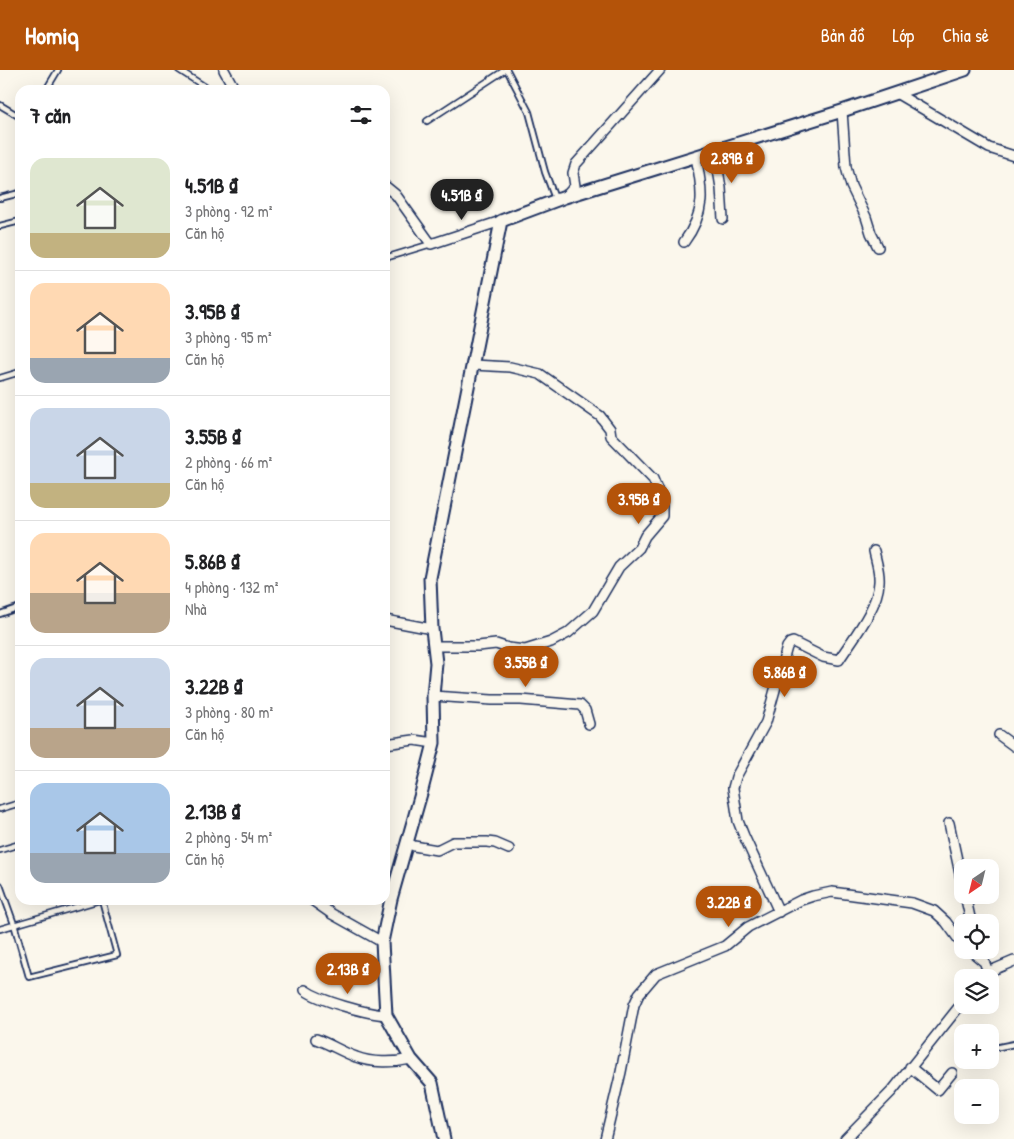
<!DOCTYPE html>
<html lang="vi">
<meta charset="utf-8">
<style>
body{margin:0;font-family:"Patrick Hand",sans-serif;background:#f6f6f6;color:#202124;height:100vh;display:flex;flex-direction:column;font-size:19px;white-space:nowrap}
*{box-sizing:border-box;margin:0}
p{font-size:16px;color:#757577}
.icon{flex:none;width:28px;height:28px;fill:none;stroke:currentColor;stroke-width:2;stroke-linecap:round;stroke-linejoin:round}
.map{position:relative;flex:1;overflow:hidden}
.side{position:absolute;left:15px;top:15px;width:375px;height:820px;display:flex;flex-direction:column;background:#fff;border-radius:15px;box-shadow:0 5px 20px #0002}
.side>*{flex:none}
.needle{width:32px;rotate:215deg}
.buttons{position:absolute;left:954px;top:789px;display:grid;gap:10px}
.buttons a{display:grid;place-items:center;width:45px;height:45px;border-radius:10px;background:#fff;box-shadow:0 5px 20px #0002;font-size:25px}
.price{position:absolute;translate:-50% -42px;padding:0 11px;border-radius:18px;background:#b45309;color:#fff;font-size:16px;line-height:32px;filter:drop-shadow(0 1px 2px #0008)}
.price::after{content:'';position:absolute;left:50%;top:30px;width:15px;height:11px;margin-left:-8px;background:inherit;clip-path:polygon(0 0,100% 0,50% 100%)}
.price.active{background:#222;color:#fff}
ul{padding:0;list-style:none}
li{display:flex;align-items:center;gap:15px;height:125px;padding:0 15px}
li+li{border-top:1px solid #e0e0e0}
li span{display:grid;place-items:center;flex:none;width:140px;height:100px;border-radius:15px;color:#555}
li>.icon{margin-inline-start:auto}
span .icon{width:60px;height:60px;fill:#fffc;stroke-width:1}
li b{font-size:21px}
h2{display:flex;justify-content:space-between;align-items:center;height:60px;padding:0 15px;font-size:21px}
header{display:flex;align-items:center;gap:30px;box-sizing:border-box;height:70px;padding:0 25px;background:#b45309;color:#fff}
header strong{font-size:24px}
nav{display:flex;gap:28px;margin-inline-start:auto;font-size:18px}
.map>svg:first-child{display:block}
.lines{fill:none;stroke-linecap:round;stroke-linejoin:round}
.lane-casing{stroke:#1b2f5e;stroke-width:8}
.street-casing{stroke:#1b2f5e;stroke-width:12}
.secondary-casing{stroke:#1b2f5e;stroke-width:15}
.lane{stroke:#fbf7ec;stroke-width:4.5}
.street{stroke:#fbf7ec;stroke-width:9}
.secondary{stroke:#fbf7ec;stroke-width:11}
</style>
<header>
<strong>Homiq</strong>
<nav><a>Bản đồ</a><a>Lớp</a><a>Chia sẻ</a></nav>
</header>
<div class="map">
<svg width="1014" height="1069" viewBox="0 0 1014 1069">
<rect width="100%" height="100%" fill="#fbf7ec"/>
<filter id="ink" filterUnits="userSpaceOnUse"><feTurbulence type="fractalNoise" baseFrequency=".02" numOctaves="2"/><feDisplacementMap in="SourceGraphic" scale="10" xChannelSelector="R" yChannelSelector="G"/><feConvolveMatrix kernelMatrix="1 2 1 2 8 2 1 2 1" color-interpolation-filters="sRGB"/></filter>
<g filter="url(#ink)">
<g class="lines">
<g class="lane-casing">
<path id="lane" d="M179,0L210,20
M507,0L529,42L545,102L554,126H558
M46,20L58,0
M0,35L20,47
M427,51L505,0
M0,128L20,123
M0,156L20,151
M385,188L431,174
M0,308L20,302
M0,544L20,537
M0,739L20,733
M0,780L20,774
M0,815L14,854L29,907L117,885L102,830
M0,859L100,830
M999,977L1014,974"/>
</g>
<g class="street-casing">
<path id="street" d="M224,0L235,20
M896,23L989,78L1014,86
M842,41L846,97L851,116L866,147L871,163L878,177
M715,81L721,118L723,149
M385,116L396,125L431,174L501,151
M566,126L575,116L573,103L576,94L660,0
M684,172C706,142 703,122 696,87
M385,550L432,559
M434,576H478L496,574L508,578L525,580L551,572L568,563L593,541L619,497L639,478L645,466L662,446V431L653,409L611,366L610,359L600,346L540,304L510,297L473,295
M433,626L492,630H521L580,635L585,640L589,654
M999,665L1014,676
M385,674L414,670L434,673
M949,753L962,813
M408,773L414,776L437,780L453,772H487L495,773L509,779
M965,825L971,852
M312,830L332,844L382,872
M779,842L744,766L738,751L733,718L736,707L766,652L787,577L790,573L793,572L823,587L839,590C853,568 878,538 879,512C880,502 876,491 874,481
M970,880L983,891
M980,880L988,902
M984,908L988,902L1014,891
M305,920C320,931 368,944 386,945
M316,969C330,974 342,982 356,987C371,993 394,993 411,989
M910,997L938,1020L952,1003
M605,1069L621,1002L634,935L639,924L656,904L725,876L748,857L801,830L813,826L832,822L912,833L934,841L946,852L962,874
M845,1069L892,1021L962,933"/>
</g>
<g class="secondary-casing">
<path id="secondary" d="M444,1069L432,1013L411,989L386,945L382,872L391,829L422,720L434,673L433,626L436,593L432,559L430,508L501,151L565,127L842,41L965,0"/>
</g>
<use href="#lane" class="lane"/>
<use href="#street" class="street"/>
<use href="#secondary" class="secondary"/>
</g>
</g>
</svg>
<div class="buttons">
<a><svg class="needle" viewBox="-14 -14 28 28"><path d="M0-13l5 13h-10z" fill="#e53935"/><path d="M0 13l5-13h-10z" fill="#757577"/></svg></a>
<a><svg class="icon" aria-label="locate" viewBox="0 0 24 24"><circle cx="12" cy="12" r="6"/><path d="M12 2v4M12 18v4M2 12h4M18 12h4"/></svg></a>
<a><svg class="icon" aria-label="layers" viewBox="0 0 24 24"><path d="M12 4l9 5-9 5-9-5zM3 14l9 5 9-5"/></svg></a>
<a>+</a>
<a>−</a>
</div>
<b class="price" style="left:732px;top:114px">2.89B ₫</b>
<b class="price active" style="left:462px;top:151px">4.51B ₫</b>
<b class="price" style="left:639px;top:455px">3.95B ₫</b>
<b class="price" style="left:526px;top:618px">3.55B ₫</b>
<b class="price" style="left:785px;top:628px">5.86B ₫</b>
<b class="price" style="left:729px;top:858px">3.22B ₫</b>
<b class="price" style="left:348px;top:925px">2.13B ₫</b>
<section class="side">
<h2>7 căn<svg class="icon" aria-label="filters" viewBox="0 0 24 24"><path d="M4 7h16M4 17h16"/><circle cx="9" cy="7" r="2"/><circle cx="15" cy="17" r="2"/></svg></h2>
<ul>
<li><span style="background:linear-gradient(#dfe7d0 75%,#c2b280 0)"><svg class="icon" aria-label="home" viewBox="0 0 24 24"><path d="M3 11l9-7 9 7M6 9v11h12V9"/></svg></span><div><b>4.51B ₫</b><p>3 phòng · 92 m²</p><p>Căn hộ</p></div></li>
<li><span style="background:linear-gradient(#ffd9b3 75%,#9aa5b1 0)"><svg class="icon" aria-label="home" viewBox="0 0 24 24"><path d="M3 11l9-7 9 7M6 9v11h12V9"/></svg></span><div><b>3.95B ₫</b><p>3 phòng · 95 m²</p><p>Căn hộ</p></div></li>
<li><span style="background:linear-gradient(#c9d6e8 75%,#c2b280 0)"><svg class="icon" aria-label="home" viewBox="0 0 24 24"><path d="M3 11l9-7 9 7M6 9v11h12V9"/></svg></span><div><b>3.55B ₫</b><p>2 phòng · 66 m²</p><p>Căn hộ</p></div></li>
<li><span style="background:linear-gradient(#ffd9b3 60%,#b9a48a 0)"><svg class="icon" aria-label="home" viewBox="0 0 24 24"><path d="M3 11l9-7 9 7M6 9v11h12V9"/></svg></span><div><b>5.86B ₫</b><p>4 phòng · 132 m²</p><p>Nhà</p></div></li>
<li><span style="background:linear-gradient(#c9d6e8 70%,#b9a48a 0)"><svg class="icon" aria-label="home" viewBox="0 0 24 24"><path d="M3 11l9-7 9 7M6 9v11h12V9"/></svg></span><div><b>3.22B ₫</b><p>3 phòng · 80 m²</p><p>Căn hộ</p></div></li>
<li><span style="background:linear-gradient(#a9c7e8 70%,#9aa5b1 0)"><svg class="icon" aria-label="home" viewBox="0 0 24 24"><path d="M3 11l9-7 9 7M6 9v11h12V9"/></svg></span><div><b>2.13B ₫</b><p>2 phòng · 54 m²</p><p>Căn hộ</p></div></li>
</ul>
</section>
</div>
